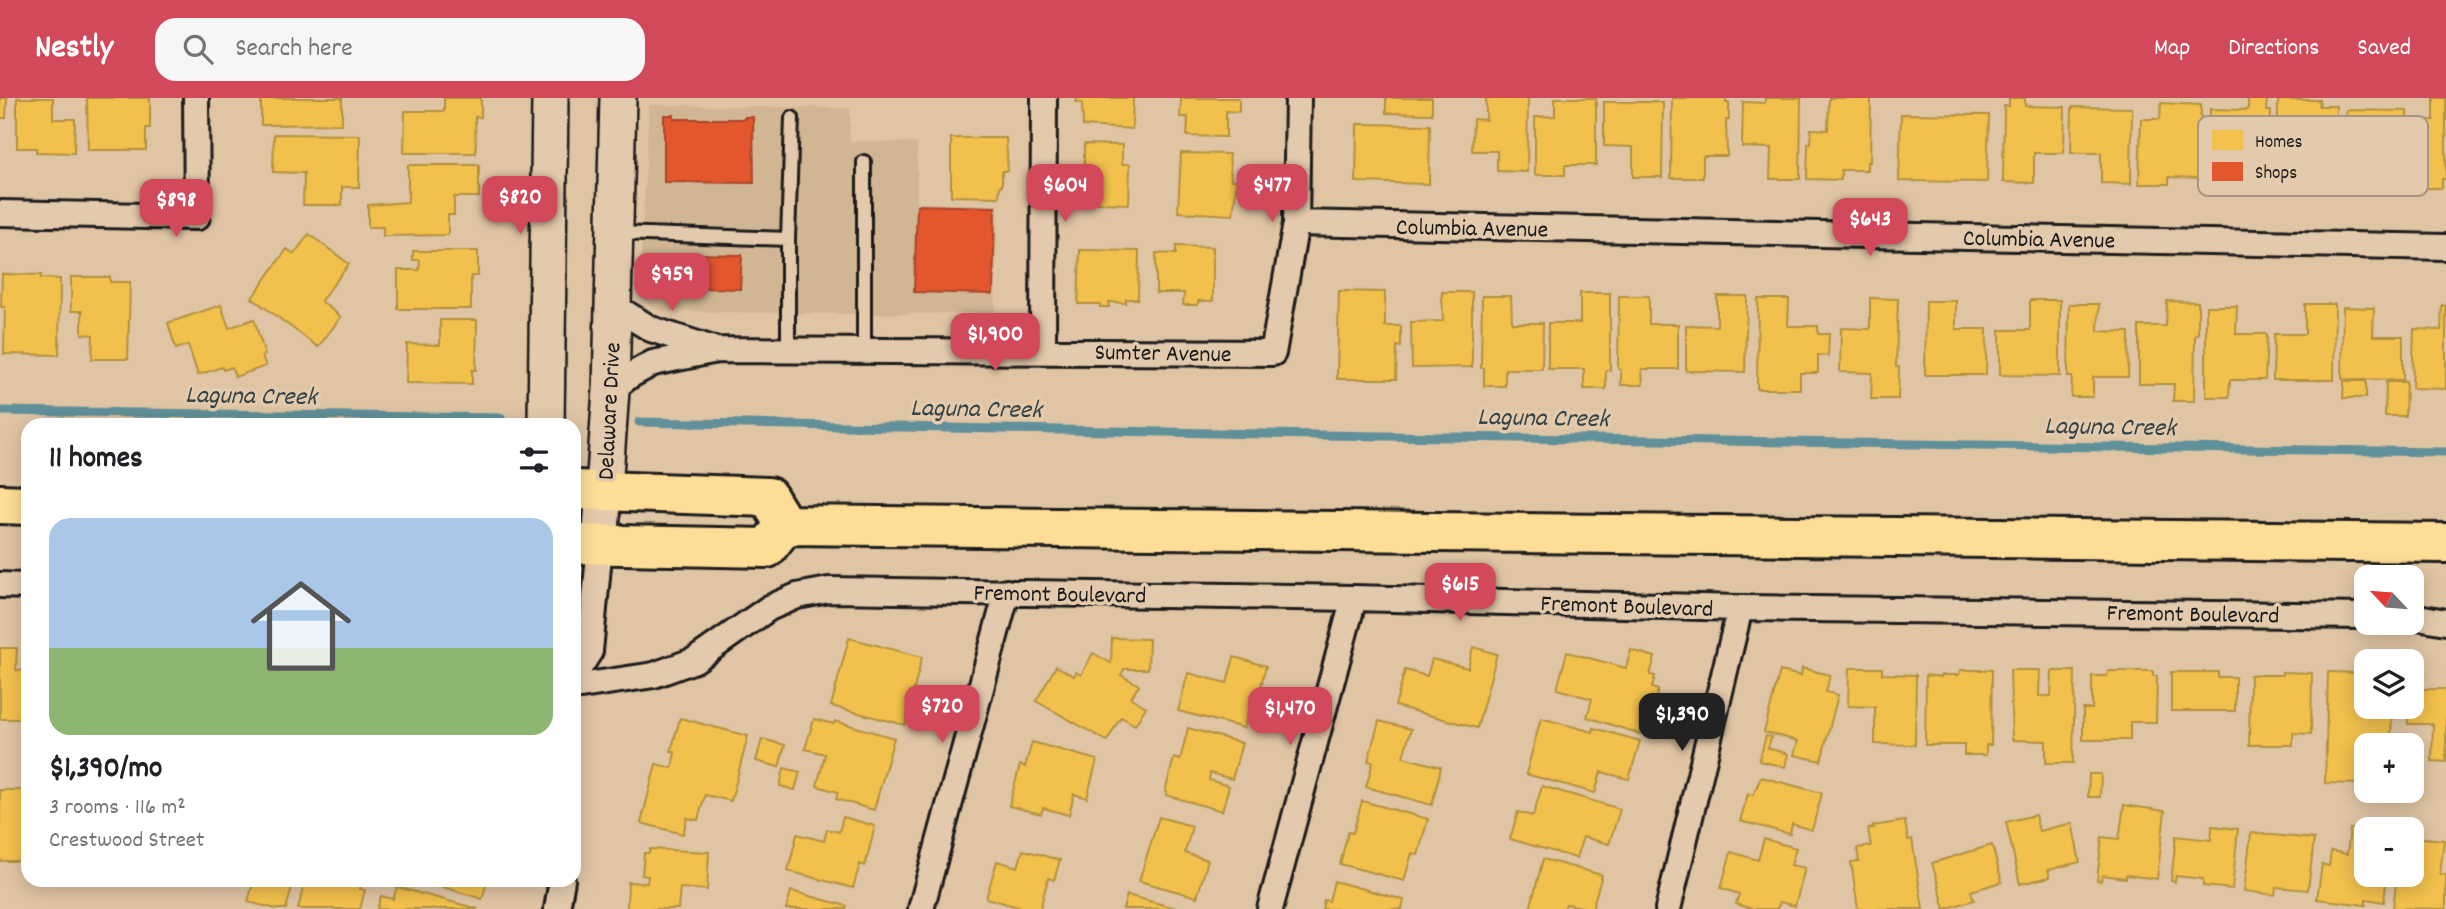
<!DOCTYPE html>
<meta charset="utf-8">
<style>
body{margin:0;font-family:Dekko,sans-serif;background:#f6f6f6;color:#202124;height:100vh;display:flex;flex-direction:column;font-size:26px;white-space:nowrap}
*{box-sizing:border-box;margin:0}
p{font-size:23px;color:#757577}
.icon{flex:none;width:38px;height:38px;fill:none;stroke:currentColor;stroke-width:2;stroke-linecap:round;stroke-linejoin:round}
.map{position:relative;flex:1;overflow:hidden}
.details{position:absolute;left:21px;top:320px;width:560px;height:469px;display:flex;flex-direction:column;background:#fff;border-radius:21px;box-shadow:0 4px 18px #0003}
.details>*{flex:none}
.needle{width:46px;rotate:296deg}
.controls{position:absolute;left:2354px;top:467px;display:grid;gap:14px}
.controls a{display:grid;place-items:center;width:70px;height:70px;border-radius:14px;background:#fff;box-shadow:0 4px 18px #0003;font-size:35px}
.price{position:absolute;translate:-50% -60px;padding:0 16px;border-radius:14px;background:#d1495b;color:#fff;font-size:23px;line-height:46px;filter:drop-shadow(0 2px 4px #0008)}
.price::after{content:'';position:absolute;left:50%;top:42px;width:21px;height:16px;margin-left:-10px;background:inherit;clip-path:polygon(0 0,100% 0,50% 100%)}
.price.current{background:#222;color:#fff}
ul{padding:0;list-style:none}
li{display:grid;align-content:center;gap:14px;height:371px;padding:0 28px}
li span{display:grid;place-items:center;height:217px;border-radius:21px;color:#555}
li>.icon{margin-inline-start:auto}
span .icon{width:126px;height:126px;fill:#fffc;stroke-width:1}
li b{font-size:30px}
h2{display:flex;justify-content:space-between;align-items:center;height:84px;padding:0 28px;font-size:30px}
header{display:flex;align-items:center;gap:42px;box-sizing:border-box;height:98px;padding:0 35px;background:#d1495b;color:#fff}
header strong{font-size:33px}
nav{display:flex;gap:38px;margin-inline-start:auto;font-size:24px}
.search{width:490px;height:63px;background:#f6f6f6;display:flex;align-items:center;gap:18px;box-sizing:border-box;padding:0 24px;border-radius:21px;color:#757577;font-size:26px}
.map>svg:first-child{display:block}
.built{fill:#d1b694}
.homes{fill:#f2c14e;stroke:#b2903f;stroke-width:2}
.shops{fill:#e4572e;stroke:#a84529;stroke-width:2}
.lines{fill:none;stroke-linecap:round;stroke-linejoin:round}
.stream{stroke:#619099;stroke-width:9}
.lane-casing{stroke:#1c1c1c;stroke-width:18}
.street-casing{stroke:#1c1c1c;stroke-width:30}
.secondary-casing{stroke:#1c1c1c;stroke-width:40}
.primary-casing{stroke:#1c1c1c;stroke-width:44}
.lane{stroke:#e4caac;stroke-width:12}
.street{stroke:#e4caac;stroke-width:24}
.secondary{stroke:#e4caac;stroke-width:35}
.primary{stroke:#fedd96;stroke-width:38}
.labels{text-anchor:middle;stroke-width:7;stroke-linejoin:round;paint-order:stroke}
.street-label{font-size:24px;fill:#1c1c1c;stroke:#e4caac}
.water-label{font-size:26px;font-style:italic;fill:#334346;stroke:#e4caac}
.key{fill:#e4caac;stroke:#a89681;stroke-width:2}
.key-label{font-size:19px;fill:#1c1c1c}
</style>
<header>
<strong>Nestly</strong>
<div class="search"><svg class="icon" aria-label="search" viewBox="0 0 24 24"><circle cx="10" cy="10" r="6"/><path d="M15 15l6 6"/></svg>Search here</div>
<nav><a>Map</a><a>Directions</a><a>Saved</a></nav>
</header>
<div class="map">
<svg width="2446" height="811" viewBox="0 0 2446 811">
<rect width="100%" height="100%" fill="#e0c5a4"/>
<filter id="ink" filterUnits="userSpaceOnUse"><feTurbulence type="fractalNoise" baseFrequency=".0143" numOctaves="2"/><feDisplacementMap in="SourceGraphic" scale="14" xChannelSelector="R" yChannelSelector="G"/><feConvolveMatrix kernelMatrix="1 2 1 2 8 2 1 2 1" color-interpolation-filters="sRGB"/></filter>
<g filter="url(#ink)">
<path class="built" d="M649,7L850,10V43L917,45V105L998,107L995,215L846,216L662,213L649,206L639,195Z"/>
<path class="homes" d="M0,0H7L6,20H0Z
M17,0H53V21H75L74,55L36,54V50H17Z
M87,0H150V30H146V52H88Z
M261,0H342V26L261,27Z
M444,0H481V19H475L476,55H404L405,13H444Z
M1077,0H1133L1132,31L1083,28L1082,5L1076,4Z
M1181,0H1239V14L1226,13V39L1187,38L1188,19H1180Z
M1386,0H1432V16L1386,15Z
M1486,0H1528L1527,74L1497,73V53H1472L1473,21L1486,22Z
M1555,0H1596V67H1565V77H1535V19L1555,18Z
M1672,0H1726V5H1729V22H1726V24L1727,58H1703V80H1671Z
M1765,0H1801L1800,81H1770L1771,50L1742,49L1743,4L1765,5Z
M1829,0H1871L1870,64H1867V72H1841V82L1807,81L1808,46L1811,45V31L1828,32Z
M2009,0H2025V8L2065,9L2064,55H2034V85L2003,84L2004,8H2009Z
M2248,0H2267L2266,13H2271L2269,86L2208,85L2210,11L2248,12Z
M2434,0H2446V81H2442V90H2413V57H2416V22H2434Z
M2278,2H2320L2319,8H2336V35L2342,34L2341,51H2333L2332,66H2308L2307,89L2277,88Z
M1604,4H1663L1662,79H1633V49L1604,48Z
M2161,5L2201,7L2199,80L2169,79V86H2139L2141,21H2160Z
M2072,9L2132,10L2131,86L2101,85V55H2071Z
M2346,12L2407,13V86H2376V58H2346Z
M1901,16L1989,17L1987,84L1899,83Z
M1357,26L1430,27L1429,86L1356,84Z
M274,36L360,37L359,89H342V107H303L304,75L273,74Z
M951,40H1006L1008,73H1002V88H1000L999,99L951,98Z
M1084,46L1122,47V66H1130L1129,106L1071,104L1072,72H1084Z
M1181,55L1229,56L1231,82H1237L1233,117L1178,114Z
M408,67H479V99H454V117H448V137L383,138V129H368V107L408,104Z
M309,136L349,166L321,203L341,219L318,249L252,200L287,151L294,156Z
M1176,148L1213,149V203H1198V207H1183L1184,195H1156V155L1176,156Z
M1080,152L1139,153L1138,201H1126V205L1109,204V209H1100V206H1078Z
M413,153H478V178H471V211H398V172H419L420,162H413Z
M2,176L41,177V180L60,181L59,257L4,256L5,209H1Z
M71,179H110V184H130L128,261H92L93,237L82,236V213H71Z
M1339,193L1385,194V228H1401V249L1397,248L1396,281H1337Z
M1442,194H1472V269L1412,270L1411,224L1443,223Z
M1580,195H1610V272H1606V291H1584V271H1548V225H1580Z
M1482,198H1511L1512,225H1543L1542,271H1505V288H1484V270H1481Z
M1619,198H1649V226H1678V271H1642L1643,287H1621V272L1618,271Z
M1717,198H1747L1745,274L1686,273V227L1717,228Z
M1870,200L1898,201L1896,269H1899L1898,301H1871L1872,275L1840,274L1841,230L1870,231Z
M1758,201H1789L1788,228H1818V236H1829L1828,258L1818,257V275H1800V291H1757Z
M2030,202H2060V278L2000,277V232H2030Z
M1926,203H1956V231H1987L1986,277H1925Z
M2167,203L2198,204V237H2195L2194,303H2173L2174,286H2139V228H2166Z
M2069,206H2099L2098,233L2129,234L2128,279H2093V299H2071L2072,279H2068Z
M2305,206H2335L2334,282H2273L2274,236H2305Z
M221,207L229,230L254,221L265,257L262,258L266,268L235,279L232,269L223,272L222,269L198,277L188,247L176,251L168,225Z
M2442,207L2446,208V291L2412,290L2414,231L2441,232Z
M2206,208H2237L2236,236H2267L2265,282H2230L2229,299H2206Z
M2343,209L2374,210L2373,238H2403V282L2342,281Z
M440,222H477L476,272H472V286L406,285L407,246L440,247Z
M2344,283H2366V300H2343Z
M2386,284H2406L2405,318H2385Z
M849,540L922,559L905,627L831,608Z
M1112,540L1149,541L1148,571H1124L1121,577L1139,587L1131,600L1146,609L1135,627L1121,619L1107,643L1036,603L1056,568L1074,578L1076,574L1081,577L1093,555L1111,565Z
M1473,549L1497,556L1477,630L1395,608L1405,572L1427,578L1432,561L1468,570Z
M0,550H17L16,572L28,573V621H0Z
M1631,552L1655,559L1650,577L1655,578L1652,590L1658,592L1654,606L1648,604L1640,636L1587,619L1592,601L1557,591L1567,554L1626,570Z
M1234,559L1266,568L1256,608L1250,607L1244,630L1178,613L1188,575L1227,585Z
M1802,570L1830,577L1826,594L1838,597L1821,663L1794,657L1798,643L1764,634L1780,573L1801,578Z
M1849,570H1882V576L1916,577L1915,647L1875,646V609L1848,608Z
M1960,572H1992L1991,647H1986V657H1964V647H1925L1926,577L1941,579V577H1959Z
M2010,572H2040L2039,598H2051L2052,573H2075L2073,665H2046V643L2012,642Z
M2108,573H2153V578H2157L2156,624H2130V642H2083V611H2092V578H2107Z
M2171,574H2218V579H2235V613H2171Z
M2282,574L2312,575L2311,636L2293,635V647H2249L2250,577H2282Z
M2328,574L2360,575L2359,583H2366V609H2403L2402,616L2392,615L2391,639H2365L2363,686L2325,685Z
M2412,591H2446V664L2432,663L2433,626H2408V609H2412Z
M680,620L748,638L731,703L705,697L698,722L687,720L683,736L641,725L656,666L672,670L675,654L671,653Z
M1541,620L1593,634L1594,630L1640,643L1629,681L1601,674L1595,695L1526,676Z
M814,621L834,626L835,623L894,640L874,712L836,701L838,694L817,688L825,656L805,651Z
M1379,623L1411,631L1403,659L1441,669L1432,707L1366,689L1373,664L1368,663Z
M1188,630L1242,645L1232,681L1210,675L1209,682L1229,688L1222,713L1166,697L1167,694H1165L1174,660L1180,662Z
M1766,638L1771,639L1768,650L1788,656L1785,669L1759,663Z
M762,641L785,647L779,669L756,663Z
M1032,644L1097,662L1087,700L1074,696L1069,717L1043,710L1041,716L1009,708L1020,667L1025,669Z
M784,670L800,674L795,692L780,688Z
M2089,676H2101L2100,699H2088Z
M1761,679L1822,695L1812,732L1792,726L1790,736L1740,723L1748,696L1753,697Z
M1542,688L1620,711L1609,746L1583,739L1576,760L1510,741L1518,714L1533,718Z
M0,692H26V695H28V741H26L23,763H0Z
M1362,703L1428,721L1418,757L1412,755L1404,783L1340,766L1348,734L1353,735Z
M2124,707L2165,713L2157,781L2126,777V780L2102,777L2101,783L2097,782L2102,739L2119,741Z
M2035,717L2039,733L2072,725L2080,764L2048,772L2050,779L2020,786L2006,724Z
M843,719L875,728L865,768L860,766L853,790L788,773L797,736L824,743L827,731L839,734Z
M1159,719L1192,728L1185,755L1208,762L1197,799L1139,783Z
M1905,723L1908,742L1912,741L1923,811H1858L1851,764L1859,763L1857,750L1871,748L1868,731L1874,730L1873,728Z
M2212,728L2238,731L2232,791L2203,788V781L2176,778L2175,784L2171,783L2176,738L2211,742Z
M2350,731L2366,733V777H2387L2384,804L2366,801V807L2317,801L2322,766L2329,768L2331,753L2347,756Z
M2251,735L2314,741L2308,792L2276,789L2275,797L2244,793Z
M2412,739L2444,742L2440,776L2446,777V811L2393,810L2397,777H2412Z
M1764,741L1796,750L1791,767L1805,770L1795,808L1780,804L1777,811H1753L1736,806L1739,796L1721,790L1731,754L1758,762Z
M1992,747L2002,784L1971,793L1974,802L1945,811L1932,765Z
M650,751L709,754L707,792L680,790L678,811H627L628,784L647,785L648,778L642,777L644,755H649Z
M1023,752L1060,762L1054,782L1048,780L1040,811H1025L986,800L997,763L1018,769Z
M1543,761L1602,777L1592,811L1566,806L1564,811H1530Z
M254,782H294L286,811H277L248,804Z
M305,782H362L360,791L365,792L360,811H298Z
M420,782H488L482,801Z
M1334,783L1404,802L1402,811H1322L1324,802L1329,803Z
M397,789L478,811H377L381,798L393,801Z
M791,793L847,808L846,811H786Z
M1127,797L1179,811H1123Z"/>
<path class="shops" d="M664,17H674V21H745V19H753L754,85L664,84Z
M917,107L995,109L993,196L914,194Z
M693,156L742,157L740,191L692,190Z"/>
<g class="lines">
<path class="stream" d="M0,313L501,320
M639,324L1319,337L2446,354"/>
<g class="lane-casing">
<path id="lane" d="M864,64V252
M618,135L788,141V252
M788,141L792,20"/>
</g>
<g class="street-casing">
<path id="street" d="M0,115L197,119L196,0
M1296,125L2446,149
M612,207L651,231L713,251
M1043,252L1044,0
M611,292L631,277L653,265L717,252L1273,255L1296,125L1298,0
M0,487L28,488
M2412,518L2446,524
M574,578L590,553L600,447
M574,589L654,577L695,562L769,510L797,498L829,492L1354,500L1740,510L2366,518
M557,811L562,782
M921,811L1007,494
M1270,811L1354,500
M1668,811L1740,510"/>
</g>
<g class="secondary-casing">
<path id="secondary" d="M546,327L550,0
M600,447L611,292L618,0"/>
</g>
<g class="primary-casing">
<path id="primary" d="M574,392L768,399L785,427
M0,406L28,407
M785,427L2446,445
M574,446L767,450L785,427"/>
</g>
<use href="#lane" class="lane"/>
<use href="#street" class="street"/>
<use href="#secondary" class="secondary"/>
<use href="#primary" class="primary"/>
</g>
</g>
<g class="labels">
<g class="street-label">
<text transform="translate(1472 129) rotate(1)" y="8">Columbia Avenue</text>
<text transform="translate(2039 140) rotate(1)" y="8">Columbia Avenue</text>
<text transform="translate(1163 254) rotate(1)" y="8">Sumter Avenue</text>
<text transform="translate(608 313) rotate(-87)" y="8">Delaware Drive</text>
<text transform="translate(1060 495) rotate(1)" y="8">Fremont Boulevard</text>
<text transform="translate(1627 507) rotate(2)" y="8">Fremont Boulevard</text>
<text transform="translate(2193 515) rotate(1)" y="8">Fremont Boulevard</text>
</g>
<g class="water-label">
<text transform="translate(251 296) rotate(1)" y="9">Laguna Creek</text>
<text transform="translate(976 309) rotate(1)" y="9">Laguna Creek</text>
<text transform="translate(1543 318) rotate(1)" y="9">Laguna Creek</text>
<text transform="translate(2110 327) rotate(1)" y="9">Laguna Creek</text>
</g>
</g>
<rect x="2198" y="18" width="230" height="80" rx="10" class="key"/>
<rect x="2212" y="32" width="31" height="20" fill="#f2c14e"/>
<rect x="2212" y="64" width="31" height="19" fill="#e4572e"/>
<g class="key-label">
<text x="2255" y="49">Homes</text>
<text x="2255" y="80">Shops</text>
</g>
</svg>
<div class="controls">
<a><svg class="needle" viewBox="-14 -14 28 28"><path d="M0-13l5 13h-10z" fill="#e53935"/><path d="M0 13l5-13h-10z" fill="#757577"/></svg></a>
<a><svg class="icon" aria-label="layers" viewBox="0 0 24 24"><path d="M12 4l9 5-9 5-9-5zM3 14l9 5 9-5"/></svg></a>
<a>+</a>
<a>−</a>
</div>
<b class="price" style="left:1065px;top:126px">$604</b>
<b class="price" style="left:1272px;top:126px">$477</b>
<b class="price" style="left:520px;top:138px">$820</b>
<b class="price" style="left:176px;top:141px">$898</b>
<b class="price" style="left:1870px;top:160px">$643</b>
<b class="price" style="left:672px;top:215px">$959</b>
<b class="price" style="left:995px;top:275px">$1,900</b>
<b class="price" style="left:1460px;top:525px">$615</b>
<b class="price" style="left:942px;top:647px">$720</b>
<b class="price" style="left:1290px;top:649px">$1,470</b>
<b class="price current" style="left:1682px;top:655px">$1,390</b>
<section class="details">
<h2>11 homes<svg class="icon" aria-label="filters" viewBox="0 0 24 24"><path d="M4 7h16M4 17h16"/><circle cx="9" cy="7" r="2"/><circle cx="15" cy="17" r="2"/></svg></h2>
<ul>
<li><span style="background:linear-gradient(#a9c7e8 60%,#8fb573 0)"><svg class="icon" aria-label="home" viewBox="0 0 24 24"><path d="M3 11l9-7 9 7M6 9v11h12V9"/></svg></span><div><b>$1,390/mo</b><p>3 rooms · 116 m²</p><p>Crestwood Street</p></div></li>
</ul>
</section>
</div>
